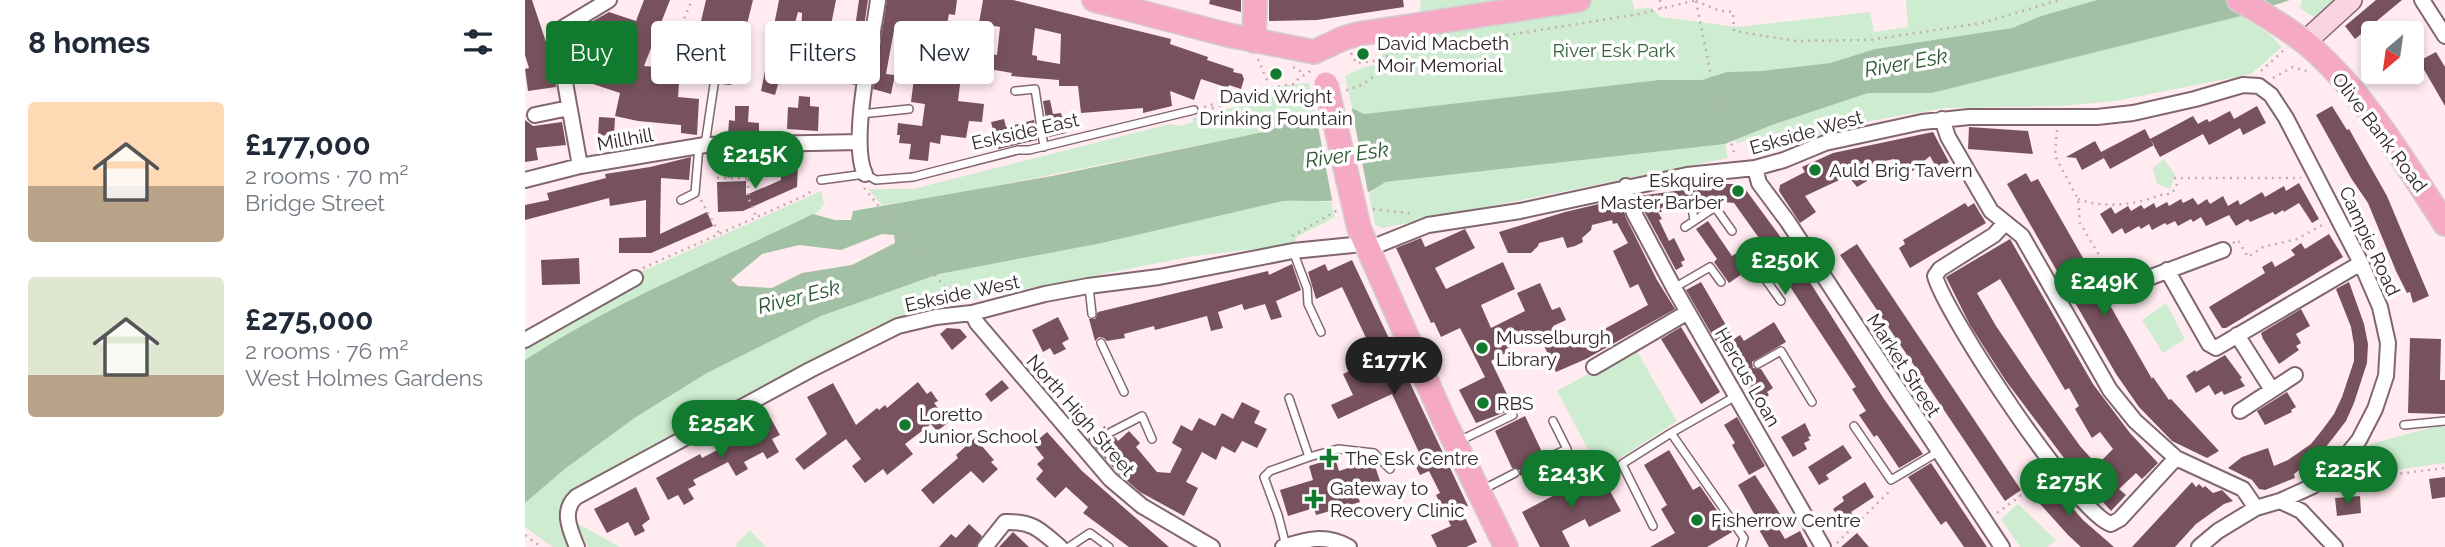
<!DOCTYPE html>
<meta charset="utf-8">
<style>
body{margin:0;font-family:Raleway,sans-serif;background:#f6f6f7;color:#1f2937;height:100vh;display:flex;flex-direction:column;font-size:26px;white-space:nowrap}
*{box-sizing:border-box;margin:0}
p{font-size:23px;color:#747a83}
.icon{flex:none;width:38px;height:38px;fill:none;stroke:currentColor;stroke-width:2;stroke-linecap:round;stroke-linejoin:round}
.map{position:relative;flex:1;overflow:hidden}
.side{display:flex;flex-direction:column;background:#fff;width:525px}
.side>*{flex:none}
.top-card{position:absolute;left:21px;top:21px;width:665px;height:63px;display:flex;gap:14px}
.needle{width:46px;rotate:209deg}
.buttons{position:absolute;left:1836px;top:21px;display:grid;gap:14px}
.buttons a{display:grid;place-items:center;width:63px;height:63px;border-radius:7px;background:#fff;box-shadow:0 4px 10px #0003;font-size:35px}
.price{position:absolute;translate:-50% -60px;padding:0 16px;border-radius:24px;background:#117a2e;color:#fff;font-size:23px;line-height:46px;filter:drop-shadow(0 2px 4px #0008)}
.price::after{content:'';position:absolute;left:50%;top:42px;width:21px;height:16px;margin-left:-10px;background:inherit;clip-path:polygon(0 0,100% 0,50% 100%)}
.price.current{background:#222;color:#fff}
ul{padding:0;list-style:none}
li{display:flex;align-items:center;gap:21px;height:175px;padding:0 28px}
li span{display:grid;place-items:center;flex:none;width:196px;height:140px;border-radius:7px;color:#555}
li>.icon{margin-inline-start:auto}
span .icon{width:84px;height:84px;fill:#fffc;stroke-width:1}
li b{font-size:30px}
h2{display:flex;justify-content:space-between;align-items:center;height:84px;padding:0 28px;font-size:30px}
.pill{padding:0 24px;border-radius:7px;background:#fff;box-shadow:0 4px 10px #0003;font-size:24px;line-height:63px}
.pill.current{background:#117a2e;color:#fff}
main{display:flex;flex:1;min-height:0}
.map>svg:first-child{display:block}
.green{fill:#ceecd0}
.water{fill:#a2c1a4;fill-rule:evenodd}
.pier{fill:#ffebf0}
.building{fill:#77525d;fill-rule:evenodd}
.lines{fill:none;stroke-linecap:round;stroke-linejoin:round}
.lane-casing{stroke:#82666e;stroke-width:10}
.street-casing{stroke:#82666e;stroke-width:18}
.secondary-casing{stroke:#82666e;stroke-width:24}
.primary-casing{stroke:#d2cfd0;stroke-width:26}
.path{stroke:#c0aeb3;stroke-width:2.5;stroke-dasharray:2 5;stroke-linecap:butt}
.lane{stroke:#fff;stroke-width:7}
.street{stroke:#fff;stroke-width:14}
.secondary{stroke:#fad4e2;stroke-width:21}
.primary{stroke:#f6a9c5;stroke-width:23}
.primary-bridge-casing{stroke:#d2cfd0;stroke-width:26;stroke-linecap:butt}
.primary-bridge{stroke:#f6a9c5;stroke-width:23}
.poi-dot{fill:#117a2e;stroke:#fefefe;stroke-width:2.5}
.labels{text-anchor:middle;stroke-width:7;stroke-linejoin:round;paint-order:stroke}
.poi-label{font-size:19px;fill:#312529;stroke:#fefefe;text-anchor:start}
.park-label{font-size:19px;fill:#34623a;stroke:#fefefe}
.street-label{font-size:19px;fill:#312529;stroke:#fefefe}
.water-label{font-size:21px;font-style:italic;fill:#27552e;stroke:#fefefe}
</style>
<main>
<section class="side">
<h2>8 homes<svg class="icon" aria-label="filters" viewBox="0 0 24 24"><path d="M4 7h16M4 17h16"/><circle cx="9" cy="7" r="2"/><circle cx="15" cy="17" r="2"/></svg></h2>
<ul>
<li><span style="background:linear-gradient(#ffd9b3 60%,#b9a48a 0)"><svg class="icon" aria-label="home" viewBox="0 0 24 24"><path d="M3 11l9-7 9 7M6 9v11h12V9"/></svg></span><div><b>£177,000</b><p>2 rooms · 70 m²</p><p>Bridge Street</p></div></li>
<li><span style="background:linear-gradient(#dfe7d0 70%,#b9a48a 0)"><svg class="icon" aria-label="home" viewBox="0 0 24 24"><path d="M3 11l9-7 9 7M6 9v11h12V9"/></svg></span><div><b>£275,000</b><p>2 rooms · 76 m²</p><p>West Holmes Gardens</p></div></li>
</ul>
</section>
<div class="map">
<svg width="1920" height="547" viewBox="0 0 1920 547">
<rect width="100%" height="100%" fill="#ffebf0"/>
<path class="green" d="M896,0H1107L1109,9L1126,8L1136,17L1212,27L1345,12L1349,32L1383,27L1381,0H1572L1516,16L1487,28L1350,49L1305,63L1236,71L1202,72L1177,80H1134L839,114L827,108L820,76L839,67L851,65L864,44L885,41L892,32Z
M1777,0H1810L1789,17L1775,8Z
M1716,16L1744,34L1757,47L1726,74L1590,101L1536,106L1421,108L1344,121L1287,137L1262,140L1248,134L1211,143V140L1247,125L1343,93H1407Z
M784,83L790,113L743,131L425,195L357,205L343,189H388L645,124L654,126L668,122V118L744,98L746,87Z
M1200,144L1203,158L858,228L850,225L844,194L859,182Z
M1639,159L1650,175L1645,189L1632,184L1628,168Z
M296,191L299,203L293,212C194,259 92,300 0,360V347L119,281L116,272Z
M780,200L806,202L810,217L772,237L768,245L669,256L399,309L349,327L48,489C25,511 39,522 42,547H28L0,527V503L41,468L111,417L182,373L296,316L414,274L577,243L758,201Z
M1641,303L1660,339L1638,353L1617,320Z
M1110,348L1152,421L1075,472L1032,391Z
M1920,424V463L1850,473L1843,469L1838,453L1846,444Z
M1493,504L1531,540L1522,547H1495L1476,519Z
M50,522L95,547H63Z
M225,530L241,547H212L210,545Z"/>
<path class="water" d="M1572,0H1765L1716,16L1407,93H1343L1247,125L1200,144L860,182C826,208 797,199 758,201L577,243L414,274L296,316L182,373L111,417L41,468L0,503V360C90,301 191,261 288,214L310,220H326L328,211L527,176L743,131L790,113L827,108L839,114L1134,80H1177L1202,72L1236,71L1305,63L1350,49L1487,28L1516,16ZM357,234L369,235L370,243L327,265L277,273L247,288L213,286L206,280L237,254L274,245L316,250Z"/>
<path class="pier" d="M826,104L844,198L808,205L790,110Z"/>
<path class="building" d="M0,0H7L26,57L31,87L3,91L0,69L4,68L0,55Z
M119,0H145L119,66L155,69L153,97L174,99L172,135L156,133V125L113,121L90,116L95,93L59,81L68,55L58,52L68,21L84,12L111,21Z
M181,0H228L211,69L167,59Z
M254,0H311L305,30L329,34L334,0H343L330,85L275,72L277,13L273,12L250,95L236,91Z
M362,0H432L430,15L424,14L414,66L437,68L433,101L459,104L457,122L444,121L441,138L416,135L415,144L405,142L403,161L384,159L386,144L374,143L375,135H372L373,123L397,126L400,104L386,102L389,78H394L399,44L393,42L394,29L382,27L380,32L369,30L361,74L370,75L366,94L348,89Z
M458,0H488L646,39L645,44L683,57L682,60L709,69L708,72L717,74L719,79L716,89L704,85L703,88L676,79L669,100L645,91L647,106L618,113V108L556,113L553,86H534V80L486,76L487,73L464,69L467,54L472,55L475,27L454,23ZM510,28L536,34L535,64L512,60V56L507,55Z
M685,0H716V12L684,4Z
M744,0H878L879,7L792,20L744,21Z
M1851,0H1877L1830,39L1820,26Z
M1911,52L1920,67V106L1894,61Z
M274,96L285,97V106L294,107L293,131L262,129L263,107L273,108Z
M525,100L528,114L536,113L541,133L524,137L518,101Z
M210,106H224L223,122L234,123V134L203,135L204,120L210,121Z
M1732,106L1741,123L1718,135L1715,128L1684,145L1678,134L1635,157L1625,139L1629,145L1585,169L1576,153L1579,158L1557,170L1551,158L1541,157L1570,141L1576,152L1620,129L1625,139L1668,116L1673,124L1682,119L1684,122L1705,111L1709,119Z
M1807,106L1822,130L1824,129L1862,196L1904,296L1888,303L1885,292L1882,293L1871,271L1843,203L1826,178L1791,115Z
M74,117L90,118L89,136L73,135Z
M479,119L481,127L509,120L512,140L473,149L466,122Z
M0,120L8,126L37,122L41,145L11,148L13,160L0,162Z
M1444,127L1503,131L1508,154L1443,149Z
M1408,132L1424,162L1412,169L1405,156L1378,179L1369,159L1331,167L1342,181L1332,187L1323,176L1280,196L1291,212L1275,223L1254,191L1255,185L1280,172L1277,167L1308,153Z
M166,157L164,180L136,178L135,234L182,212L188,226L126,253H94V238L121,237V200L85,206L84,198L0,220V205L24,200L22,193L81,178L80,174L125,167Z
M267,161L273,164L272,187L218,211L193,212L192,182L221,181V195L256,180V162Z
M1501,173L1506,182L1513,179L1627,379L1628,377L1644,400L1646,399L1694,451L1682,458L1647,441L1614,407L1591,374L1482,184Z
M1774,183L1794,219L1787,223L1774,203L1759,212L1758,210L1750,215L1748,212L1725,222L1723,219L1711,226L1704,215L1681,226L1676,217L1668,222L1666,219L1653,226L1650,221L1642,225L1640,223L1627,230L1624,224L1616,229L1614,226L1600,234L1597,228L1587,234L1575,214L1586,207L1590,214L1603,206L1606,211L1616,205L1619,209L1629,203L1631,208L1642,202L1644,206L1656,199L1658,203L1668,198L1673,205L1682,199L1685,204L1698,196L1703,206L1713,200L1715,205L1737,192L1740,197L1759,186L1761,191Z
M1193,184H1213L1218,186L1257,239L1267,255L1266,263L1269,266L1274,265L1359,399L1398,454L1374,468L1352,435L1349,437L1334,415L1341,411L1327,389L1331,387L1258,276L1261,271L1258,266H1252L1248,260L1233,270L1230,265L1204,283L1189,262L1192,259L1171,229L1183,221L1207,256L1234,238L1209,203L1189,201L1173,208L1171,203L1167,201L1162,204L1161,209L1154,210L1147,201L1135,209L1137,212H1133L1137,219L1134,220L1144,241L1149,238L1160,260L1156,262L1158,266L1151,270L1118,209L1114,196L1158,190L1161,194L1166,195L1170,188Z
M1095,199L1101,218L1132,280L1150,309L1061,359L1031,372L1013,332L981,349L982,352L966,361L989,409L951,423L934,390L960,377L935,328L916,337L909,322L906,323L871,248L896,238L900,247L940,229L950,248L910,268L921,289L978,262L990,289L956,305L966,328L1000,311L992,293L1015,283L1027,310L1035,307L1041,320L1028,326L1036,346L1052,339L1054,343L1123,305L1113,284L1105,288L1088,251L1103,243L1092,223L1088,224L1087,220L1067,225L1066,230L1057,238L1058,242L1050,246L1042,248L1038,237L1014,243L1013,246L1006,253H983L974,232L1040,212Z
M1440,203L1443,207L1449,203L1461,223L1385,268L1374,248L1380,244L1378,240Z
M1804,234L1818,257L1701,328H1697L1684,307L1740,273L1737,267L1747,261L1750,267L1770,255L1766,250L1776,243L1780,249Z
M1485,239L1568,384L1605,433L1633,463L1617,479L1611,473L1594,489L1601,495L1586,511L1542,462L1481,381L1445,325L1421,277ZM1475,279L1540,390L1544,388L1554,406L1550,409L1567,438L1575,432L1588,449L1572,465L1555,446L1507,379L1471,326L1452,293Z
M1332,244L1496,490L1480,501L1315,255Z
M54,258L55,284L17,285L16,260Z
M827,260L943,506L936,509L952,542L941,547H912L906,535L926,526L911,495L915,493L904,471L895,475L890,465L898,461L867,394L813,419L806,405L828,395L818,374L851,359L817,287L791,299L783,272L800,264L803,271Z
M767,264L776,290L751,301L757,317L746,320L740,304L719,310L717,304L693,312L698,328L686,331L682,316L630,330L629,326L599,334L600,338L582,341L579,338L574,337L570,341L564,319H570L573,312L743,271L744,275Z
M1176,282L1209,339L1215,335L1219,341L1249,322L1261,342L1227,362L1228,368L1236,369L1248,388L1242,392L1244,395L1232,403L1195,344L1193,345L1161,290Z
M1824,282L1839,324L1843,344L1842,363L1829,403L1821,421L1808,438L1795,454L1769,474L1770,478L1740,490L1734,489L1727,480L1703,468L1717,457L1743,448L1749,466L1763,460L1786,444L1798,429L1809,414L1817,397L1829,361V345L1826,327L1811,289Z
M1776,309L1785,326L1771,334L1776,343L1771,346L1774,350L1754,364L1738,339L1736,333Z
M533,317L544,339L537,343L541,349L529,355L525,348L518,352L507,330Z
M1156,327L1195,392L1176,404L1136,339Z
M422,328L435,329L442,337L427,350L415,334Z
M1885,338L1916,339L1915,380H1920V414L1883,413Z
M1700,355L1717,378L1715,379L1720,386L1699,395L1697,391L1690,395L1684,385L1671,393L1661,376L1670,370L1671,372Z
M477,380L484,388L466,402L460,394Z
M393,382L402,394L406,391L413,401L409,403L424,422L412,431L406,424L380,444L388,454L362,475L358,469L340,483L327,466L336,459L321,439L279,470L270,459L302,434L282,397L308,383L331,425L352,408L354,410L360,405L362,408Z
M1762,392L1771,407L1766,410L1767,412L1740,425L1732,411Z
M717,402L735,411L729,423L742,429L732,448L717,441L710,453L697,446L691,460L677,452L661,482L673,488L659,516L615,492L592,472L563,439L580,426L581,435L585,438L590,437L593,441L604,431L615,443L611,447L632,472L645,473L657,449L647,443L656,425L667,431L674,418L690,426L697,413L708,419Z
M1000,416L1018,454L1015,459L1020,465L995,476V470L987,468L970,431Z
M245,417L255,435L247,439L254,452L242,459L238,452L219,462L223,469L211,476L203,462L168,480L171,485L163,489L169,499L159,505L153,495L143,500L131,478L175,454L177,458L196,448L194,444L204,439L205,442L229,430L227,426Z
M1212,417L1240,466L1224,475L1207,445L1210,443L1199,425Z
M1280,423L1286,436L1283,437L1285,440L1279,443L1282,449L1268,457L1256,437Z
M522,432L557,471L644,547H604L558,513L563,507L541,487L530,498L511,479L518,471L512,464L519,458L508,444Z
M450,438L469,460L466,462L473,469L458,483L446,471L408,504L396,490L433,458L431,455Z
M1318,445L1327,458L1301,475L1304,479L1294,485L1283,467Z
M1144,450L1168,490L1175,486L1207,532L1182,547H1125L1150,533L1136,509L1142,505L1119,465Z
M810,458L814,471L848,460L857,487L832,494L835,502L812,509L791,515L789,508L763,516L755,490L788,480L784,466Z
M1406,463L1462,547H1439L1421,521L1416,525L1383,477Z
M1073,469L1096,511L1064,527L1060,519L1037,531L1045,547H1015L997,512L1043,488L1042,485Z
M1230,475L1257,517L1249,521L1260,539L1275,531L1283,547H1244L1229,521L1232,519L1213,485Z
M1920,477V497L1907,499L1904,479Z
M1524,481L1558,520L1589,547H1556L1543,535L1507,495Z
M1340,482L1349,497L1326,512L1328,515L1317,522L1308,509L1319,501L1317,497Z
M1667,482L1671,487L1674,484L1678,488L1680,486L1688,493L1697,490L1708,501L1699,504L1671,524L1650,547H1607Z
M111,487L125,519L117,525L120,531L110,536L103,522L82,533L69,509Z
M1835,496L1836,513L1812,516L1810,498Z
M444,524L457,536L451,547H414L426,534L431,538Z
M488,532L504,547H474Z
M1332,533L1344,547H1316Z"/>
<g class="lines">
<g class="lane-casing">
<path id="lane" d="M490,91L510,89L519,147
M336,114L384,109
M180,145L190,78L204,80
M232,173L237,170L238,144
M1162,175L1164,189
M296,180L340,174L351,180L388,177L493,150H504L669,110
M156,200L170,193L174,146
M1167,207L1169,221
M1160,227L1190,207L1207,231
M768,251L782,288L783,304L796,332
M1271,260L1283,252
M1255,271L1241,280L1256,301
M564,287L567,314
M1149,288L1185,267L1196,282
M576,343L599,392
M1233,364L1256,351L1287,402
M1211,396L1146,433L1219,538L1216,547
M1879,425L1920,421
M1329,426L1366,480L1413,452
M586,432L617,416L627,439
M934,441L988,415
M784,457L813,449L849,453L865,469
M1021,459L1042,449L1028,421
M957,490L990,473
M1128,526L1097,464L1146,433
M761,546L753,515L739,477L745,471L784,457L764,398
M544,547L565,533L584,547"/>
</g>
<g class="street-casing">
<path id="street" d="M1897,0L1920,36
M10,115L44,108
M1417,119L1423,137L1466,211L1497,236L1585,390L1610,421L1651,458L1718,489L1731,508
M55,166L31,32L84,0
M1230,168L1234,183L1263,222L1477,547
M340,174C324,142 348,39 353,0
M0,180L55,166L180,145L334,142
M1101,186L1109,213L1149,288L1298,547
M1480,223L1469,235L1415,269L1410,276C1420,314 1552,514 1586,524L1595,519L1651,458
M843,249L903,225L995,211L1162,175L1230,168L1259,160L1300,143L1397,122L1444,117H1572L1608,113L1670,99L1718,85L1734,86L1746,95L1761,118L1836,263L1855,307L1863,343L1861,376L1850,409L1834,440L1808,472L1788,486L1755,501L1731,508L1693,531L1674,547
M1642,270L1684,344L1691,348L1836,263
M1594,289L1698,250
M447,313L452,323L585,479L617,506L687,547
M1712,335L1747,390
M0,340L110,278
M1069,367L1163,312
M1715,411L1770,375
M1755,501L1776,511L1810,547
M52,547C45,530 36,511 51,497L285,370L373,326L411,317L447,313L520,294L563,286L634,277L768,251L828,245L839,240
M460,547L480,522C508,521 515,530 535,547
M758,547C782,539 801,534 824,547"/>
</g>
<g class="secondary-casing">
<path id="secondary" d="M1780,42L1826,0"/>
</g>
<g class="primary-casing">
<path id="primary" d="M569,0L703,35L789,52
M1714,0C1737,13 1761,27 1782,44C1838,91 1880,163 1920,224
M729,41L730,0
M789,52L819,38L833,34L1054,0
M834,228L918,418L981,547"/>
</g>
<path class="path" d="M1135,0L1136,9
M1171,1L1195,11L1208,12L1209,31L1272,41L1345,40L1457,23L1534,0
M1171,1L1185,71L1210,156
M826,53L831,63L849,61L868,54
M733,59L742,80L741,89
M146,65L151,50V38L167,0
M768,67L780,74
M1736,71L1759,50
M1748,78L1768,67L1782,71
M821,90C841,87 859,68 872,53L1114,14L1172,0
M679,107L741,89L769,84L773,79L787,70
M680,110L745,94H786
M1532,130L1530,156L1553,199L1555,223L1587,277
M1334,162L1341,178
M192,178H223
M204,178V157
M223,179V197L231,216
M339,188L432,302
M1553,199C1575,207 1601,206 1624,199C1632,196 1637,194 1646,194L1652,186L1650,178H1776
M176,200L194,233
M848,209L890,214
M767,236L813,210
M1708,243L1713,240L1723,257L1738,247L1772,239L1801,223
M118,268L281,195L289,189
M1830,469L1840,478L1920,468
M1472,513L1520,478
M0,535L16,547
M1312,543L1367,489"/>
<use href="#lane" class="lane"/>
<use href="#street" class="street"/>
<use href="#secondary" class="secondary"/>
<use href="#primary" class="primary"/>
<g class="primary-bridge-casing">
<path id="primary-bridge" d="M801,84L834,228"/>
</g>
<use href="#primary-bridge" class="primary-bridge"/>
</g>
<g class="poi-dot">
<circle cx="838" cy="54" r="7"/>
<circle cx="751" cy="74" r="7"/>
<circle cx="1290" cy="170" r="7"/>
<circle cx="1213" cy="191" r="7"/>
<circle cx="957" cy="348" r="7"/>
<circle cx="958" cy="403" r="7"/>
<circle cx="380" cy="425" r="7"/>
<path d="M800.5 447.5h7v7h7v7h-7v7h-7v-7h-7v-7h7z"/>
<path d="M785.5 488.5h7v7h7v7h-7v7h-7v-7h-7v-7h7z"/>
<circle cx="1172" cy="520" r="7"/>
</g>
<g class="labels">
<g class="poi-label">
<text x="852" y="50">David Macbeth<tspan x="852" dy="22">Moir Memorial</tspan></text>
<text x="751" y="103" text-anchor="middle">David Wright<tspan x="751" dy="22">Drinking Fountain</tspan></text>
<text x="1304" y="177">Auld Brig Tavern</text>
<text x="1199" y="187" text-anchor="end">Eskquire<tspan x="1199" dy="22">Master Barber</tspan></text>
<text x="971" y="344">Musselburgh<tspan x="971" dy="22">Library</tspan></text>
<text x="972" y="410">RBS</text>
<text x="394" y="421">Loretto<tspan x="394" dy="22">Junior School</tspan></text>
<text x="820" y="465">The Esk Centre</text>
<text x="805" y="495">Gateway to<tspan x="805" dy="22">Recovery Clinic</tspan></text>
<text x="1186" y="527">Fisherrow Centre</text>
</g>
<g class="park-label">
<text x="1089" y="57">River Esk Park</text>
</g>
<g class="street-label">
<text transform="translate(500 131) rotate(-13)" y="7">Eskside East</text>
<text transform="translate(1281 132) rotate(-16)" y="7">Eskside West</text>
<text transform="translate(1855 132) rotate(53)" y="7">Olive Bank Road</text>
<text transform="translate(100 139) rotate(-10)" y="7">Millhill</text>
<text transform="translate(1845 241) rotate(65)" y="7">Campie Road</text>
<text transform="translate(437 293) rotate(-12)" y="7">Eskside West</text>
<text transform="translate(1379 365) rotate(57)" y="7">Market Street</text>
<text transform="translate(1223 377) rotate(60)" y="7">Hercus Loan</text>
<text transform="translate(556 415) rotate(49)" y="7">North High Street</text>
</g>
<g class="water-label">
<text transform="translate(1381 63) rotate(-10)" y="7">River Esk</text>
<text transform="translate(822 155) rotate(-8)" y="7">River Esk</text>
<text transform="translate(274 297) rotate(-14)" y="7">River Esk</text>
</g>
</g>
</svg>
<div class="buttons">
<a><svg class="needle" viewBox="-14 -14 28 28"><path d="M0-13l5 13h-10z" fill="#e53935"/><path d="M0 13l5-13h-10z" fill="#747a83"/></svg></a>
</div>
<b class="price" style="left:230px;top:191px">£215K</b>
<b class="price" style="left:1260px;top:297px">£250K</b>
<b class="price" style="left:1579px;top:318px">£249K</b>
<b class="price current" style="left:869px;top:397px">£177K</b>
<b class="price" style="left:196px;top:460px">£252K</b>
<b class="price" style="left:1823px;top:506px">£225K</b>
<b class="price" style="left:1046px;top:510px">£243K</b>
<b class="price" style="left:1544px;top:518px">£275K</b>
<div class="top-card">
<a class="pill current">Buy</a>
<a class="pill">Rent</a>
<a class="pill">Filters</a>
<a class="pill">New</a>
</div>
</div>
</main>
